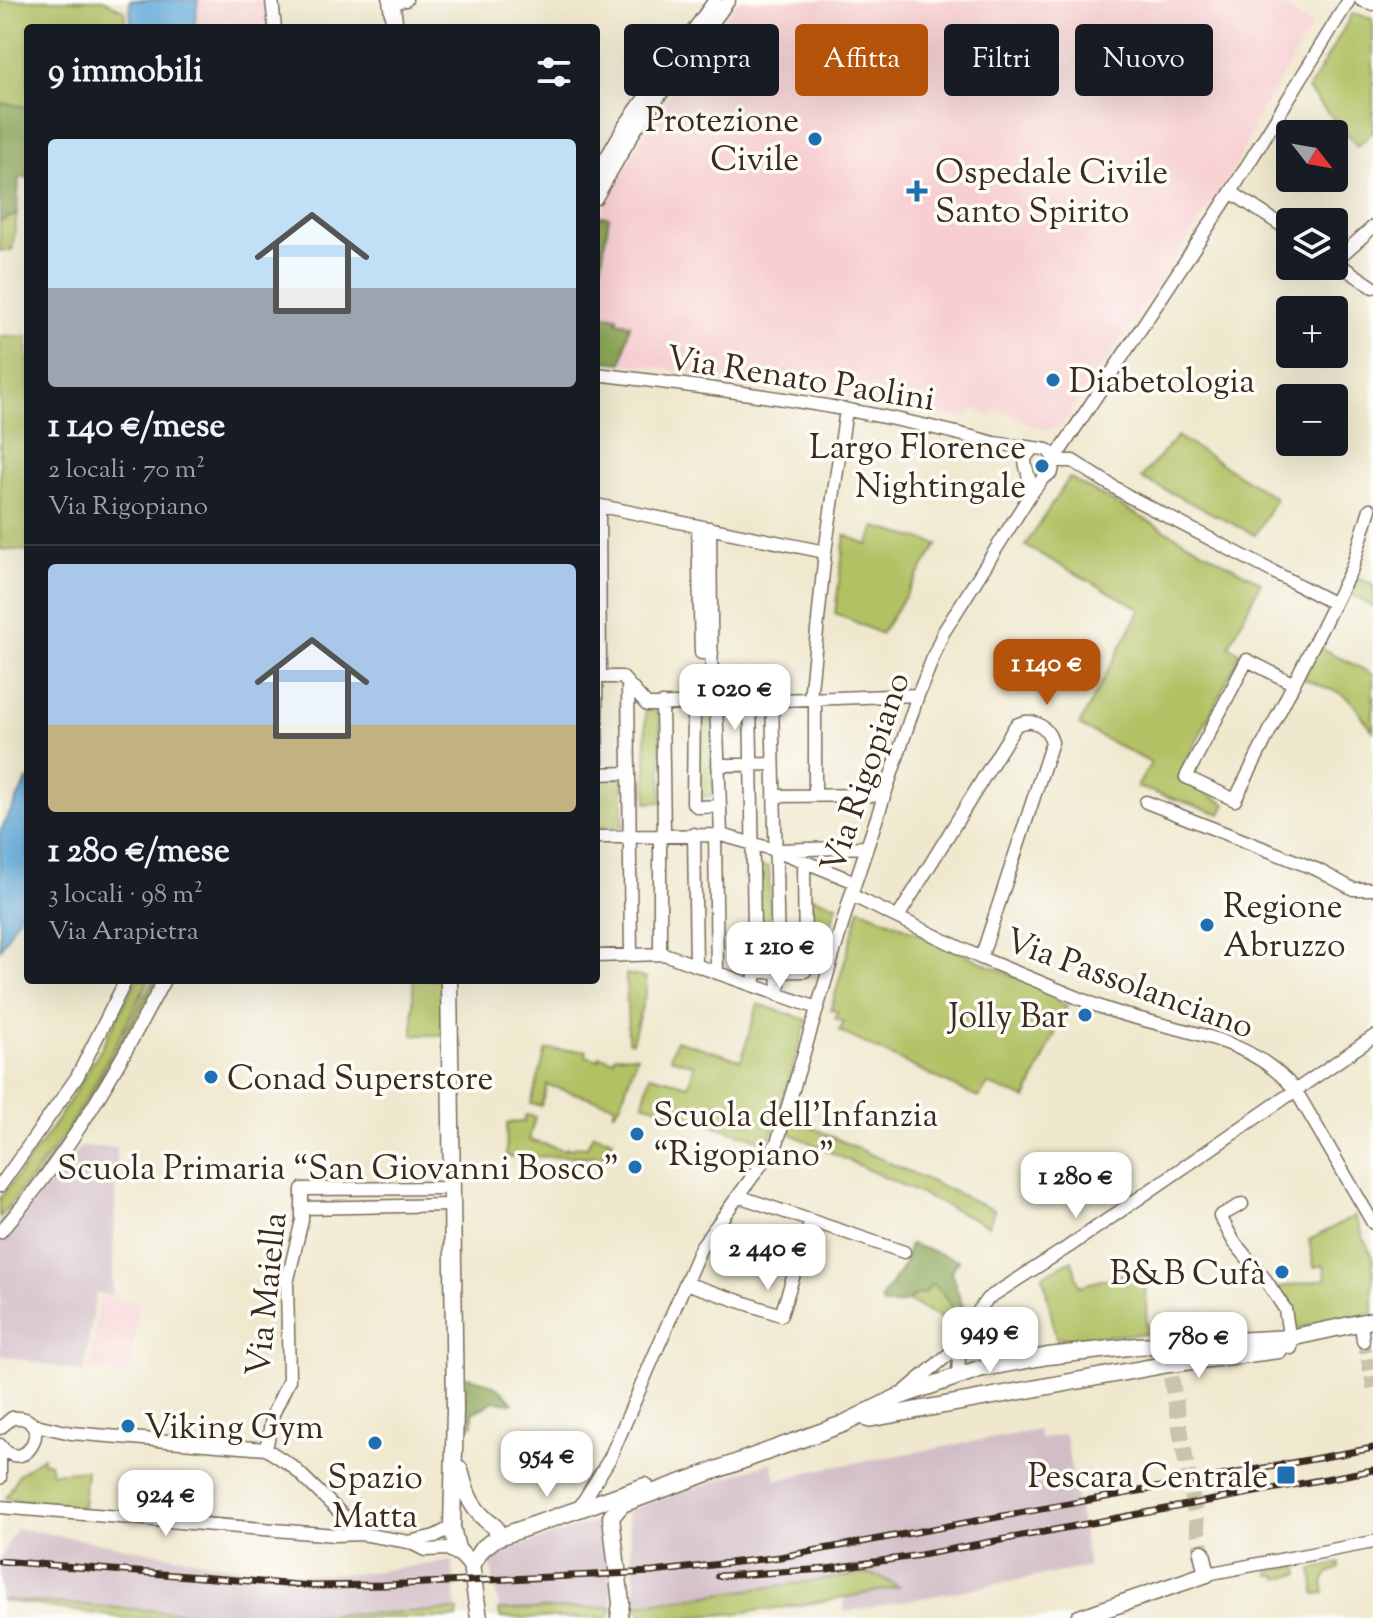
<!DOCTYPE html>
<html lang="it">
<meta charset="utf-8">
<style>
body{margin:0;font-family:"Sorts Mill Goudy",serif;background:#242831;color:#f1f3f6;height:100vh;display:flex;flex-direction:column;font-size:30px;white-space:nowrap}
*{box-sizing:border-box;margin:0}
p{font-size:26px;color:#9ea1a6}
.icon{flex:none;width:44px;height:44px;fill:none;stroke:currentColor;stroke-width:2;stroke-linecap:round;stroke-linejoin:round}
.map{position:relative;flex:1;overflow:hidden}
.details{position:absolute;left:24px;top:24px;width:576px;height:960px;display:flex;flex-direction:column;background:#171b24;border-radius:8px;box-shadow:0 8px 32px #0002}
.details>*{flex:none}
.guide{position:absolute;left:624px;top:24px;width:628px;height:72px;display:flex;gap:16px}
.needle{width:52px;rotate:121deg}
.fabs{position:absolute;left:1276px;top:120px;display:grid;gap:16px}
.fabs a{display:grid;place-items:center;width:72px;height:72px;border-radius:8px;background:#171b24;box-shadow:0 8px 32px #0002;font-size:40px}
.price{position:absolute;translate:-50% -68px;padding:0 18px;border-radius:16px;background:#fff;color:#222;font-size:26px;line-height:52px;filter:drop-shadow(0 2px 4px #0008)}
.price::after{content:'';position:absolute;left:50%;top:48px;width:24px;height:18px;margin-left:-12px;background:inherit;clip-path:polygon(0 0,100% 0,50% 100%)}
.price.on{background:#b45309;color:#fff}
ul{padding:0;list-style:none}
li{display:grid;align-content:center;gap:16px;height:424px;padding:0 24px}
li+li{border-top:2px solid #363941}
li span{display:grid;place-items:center;height:248px;border-radius:8px;color:#555}
li>.icon{margin-inline-start:auto}
span .icon{width:144px;height:144px;fill:#fffc;stroke-width:1}
li b{font-size:34px}
h2{display:flex;justify-content:space-between;align-items:center;height:96px;padding:0 24px;font-size:34px}
.pill{padding:0 28px;border-radius:8px;background:#171b24;box-shadow:0 8px 32px #0002;font-size:28px;line-height:72px}
.pill.on{background:#b45309;color:#fff}
.map>svg:first-child{display:block}
.built{fill:#f7cfd2}
.industrial{fill:#d2bdc6}
.green{fill:#b1c163;stroke:#767640;stroke-width:2}
.forest{fill:#8ca759;stroke:#64683c;stroke-width:2}
.water{fill:#65addc;stroke:#506c7d;stroke-width:2}
.lines{fill:none;stroke-linecap:round;stroke-linejoin:round}
.minor-tunnel{stroke:#cbc2ab;stroke-width:12;stroke-dasharray:12 6;stroke-linecap:butt}
.major-tunnel{stroke:#cbc2ab;stroke-width:16;stroke-dasharray:16 8;stroke-linecap:butt}
.minor-casing{stroke:#7a6c5c;stroke-width:15}
.major-casing{stroke:#7a6c5c;stroke-width:19}
.minor{stroke:#fff;stroke-width:12}
.major{stroke:#fff;stroke-width:16}
.rail-casing{stroke:#3b2a1e;stroke-width:7}
.rail{stroke:#fdfcf7;stroke-width:4;stroke-dasharray:12;stroke-linecap:butt}
.poi-dot{fill:#1f6fb2;stroke:#fdfcf7;stroke-width:3}
.labels{text-anchor:middle;stroke-width:7;stroke-linejoin:round;paint-order:stroke}
.poi-label{font-size:34px;fill:#3b2a1e;stroke:#fdfcf7;text-anchor:end}
.street-label{font-size:34px;fill:#3b2a1e;stroke:#fdfcf7}
</style>
<div class="map">
<svg width="1373" height="1618" viewBox="0 0 1373 1618">
<rect width="100%" height="100%" fill="#fdfcf7"/>
<filter id="ink" filterUnits="userSpaceOnUse"><feTurbulence type="fractalNoise" baseFrequency=".0125" numOctaves="2"/><feDisplacementMap in="SourceGraphic" scale="16" xChannelSelector="R" yChannelSelector="G"/><feConvolveMatrix kernelMatrix="1 2 1 2 8 2 1 2 1" color-interpolation-filters="sRGB"/></filter>
<filter id="wash" filterUnits="userSpaceOnUse"><feTurbulence type="fractalNoise" baseFrequency=".006" numOctaves="4" result="noise"/><feDisplacementMap in="SourceGraphic" scale="32" xChannelSelector="R" yChannelSelector="G"/><feGaussianBlur stdDeviation="1.8" result="paint"/><feColorMatrix in="noise" values="0 0 0 0 0 0 0 0 0 0 0 0 0 0 0 0 0 1.4 0 .05"/><feComposite in="paint" operator="in"/></filter>
<g filter="url(#wash)">
<rect width="100%" height="100%" fill="#efe8ce"/>
<path class="built" d="M198,0H270L273,28H194Z
M739,0H1271L1312,26L1256,121L1236,166L1191,235L1061,426L1046,430L995,409L991,417L975,409L962,418L662,368L596,360V224L648,126Z
M100,1296L140,1302L129,1375L89,1370Z"/>
<path class="industrial" d="M80,1147H117L112,1295L96,1293L84,1373L0,1355V1242Z
M1038,1430L1040,1439L1065,1434L1089,1567L845,1612L843,1598L688,1618H644L638,1612L627,1511L772,1462L776,1481L816,1470Z
M604,1519L612,1607L609,1618H501L488,1553L516,1547Z
M16,1528L271,1573L355,1574L453,1561L457,1618H124L0,1601V1559Z"/>
<path class="green" d="M0,0H103L125,11V28H28V107L0,103Z
M1353,13L1373,19V132L1357,146L1308,90Z
M17,214L12,251H0V221Z
M0,336H28V551L0,549Z
M1177,436L1276,498L1255,535L1141,478Z
M1069,478L1261,582L1229,646L1241,653L1178,778L1226,804L1221,814L1137,787L1151,763L1079,725L1141,609L1025,546Z
M876,527L938,544L881,634L835,613L845,535L868,545Z
M1351,576L1373,584V607L1344,591Z
M1319,647L1373,674V731L1351,701L1340,693L1303,679Z
M645,705L660,715L662,802L647,803Z
M696,714H713L714,796L697,797Z
M596,778H623V827L596,828Z
M755,867H769L771,961H757Z
M810,896L837,905L817,968L809,965Z
M860,908L1054,994L1057,1001L1067,1006L1026,1099L988,1084L979,1098L839,1031L844,1022L835,1018L838,1012L831,1009Z
M626,974L646,978V992L632,1042L628,1041Z
M136,980H149L95,1083L63,1137L0,1217V1198C54,1131 99,1058 136,980Z
M153,980H157L108,1077L70,1136L0,1224L66,1138L97,1085Z
M413,980H442V1035H413Z
M758,1004L807,1020L769,1143L643,1103L650,1075L689,1085L694,1065L670,1058L676,1040L741,1060Z
M546,1050H587L586,1056L599,1060L600,1056L613,1060L615,1055L637,1056L621,1103L613,1114L615,1105L547,1085L541,1106L531,1104Z
M526,1115L535,1117L529,1140L565,1150L566,1148L573,1149L574,1146L587,1147L593,1134L613,1140L606,1156L506,1157L507,1123L524,1122Z
M793,1119L994,1210L989,1226L789,1133Z
M1355,1216L1373,1260V1313L1293,1329L1276,1288L1326,1279L1324,1265L1314,1267L1309,1240Z
M1072,1260L1079,1286L1145,1268L1147,1334L1056,1338L1043,1275Z
M931,1284C946,1294 956,1307 954,1325L908,1301Z
M43,1457V1462H49L52,1473L86,1470L83,1508L6,1498L19,1474Z
M1339,1563V1568L1328,1573L1323,1582L1325,1593L1315,1594L1312,1570Z
M1298,1566L1300,1574L1279,1579L1278,1576H1270L1269,1571Z
M867,1574L879,1576L899,1587C816,1604 729,1618 644,1618L636,1605Z
M0,1600C67,1603 134,1610 201,1614C287,1618 373,1613 458,1610L457,1618H124Z
M612,1607L609,1618H501L498,1610Z"/>
<path class="forest" d="M0,103L28,107V178H19L17,214L0,221Z
M600,216L609,217L596,298V224Z
M596,313L618,317L617,322L630,324L622,363L596,360Z
M910,1244L959,1260L951,1272L967,1318L953,1332C957,1311 949,1297 932,1284L924,1293L915,1295L908,1301L896,1305H883L881,1299L904,1265Z
M466,1377C482,1378 504,1389 513,1403L493,1401L485,1407L473,1412V1424L467,1429L463,1426Z"/>
<path class="water" d="M130,0H198L194,28H131Z
M28,778V900L0,950V832Z"/>
</g>
<g filter="url(#ink)">
<g class="lines">
<path class="minor-tunnel" d="M1363,1341L1373,1390"/>
<path class="major-tunnel" d="M1171,1377L1202,1553"/>
<g class="minor-casing">
<path id="minor" d="M272,0L275,28
M1361,0L1373,4
M392,3L406,0
M596,175L625,125L715,0
M1231,192L1290,231
M596,198L635,130L729,0
M1334,261L1373,287
M1335,261L1373,227
M596,374C729,390 864,407 994,443C1004,445 1044,448 1047,450C1052,453 1052,456 1054,460
M1054,460L1231,192L1349,0
M1054,461H1073L1128,496L1333,603
M1030,495C1029,488 1030,480 1028,474C1025,462 1022,459 1032,450
M596,505L825,552
M599,506L600,677
M698,526L701,653H712
M710,528L712,701
M596,677H622L647,705L918,695
M596,677L597,774
M628,683L631,955
M1294,684L1247,660L1186,777L1235,800L1352,568L1370,509
M750,699L755,986
M772,699L779,995
M810,699L825,552L846,410
M815,699V795
M716,701L721,835
M694,702L693,803L698,807L720,806
M662,704L664,835
M718,765L773,764
M596,774L629,773
M774,796L884,795
M1146,802L1318,870L1353,889H1373
M694,834L696,965
M715,835L717,973
M596,837L721,835L776,850L855,882
M779,850L867,847
M851,895L981,958L1098,1006C1165,1032 1247,1030 1296,1091L1373,1223
M898,917L1016,725C1032,717 1047,725 1052,742L981,958
M660,954V835
M596,956L664,954L817,1008
M755,972L805,971L804,863
M0,1186L77,1077L126,980
M738,1196L904,1252
M1242,1204L1220,1216L1234,1242L1265,1279L1285,1309L1291,1348
M303,1208L452,1205
M0,1232C68,1156 117,1070 164,980
M685,1283L781,1315L811,1221
M1361,1323L1363,1341
M958,1375L959,1357L966,1338
M904,1392L949,1354L987,1299L1068,1247L1373,1037
M31,1424L71,1433L266,1449L292,1466L362,1534
M0,1428L12,1418C57,1413 27,1481 0,1445
M266,1449L273,1414L289,1380L287,1283L302,1220V1189L452,1188
M0,1451V1478
M0,1507L335,1535L362,1534L409,1542L425,1550L447,1549L462,1557
M578,1510L610,1458L701,1247L777,1143L851,895L918,695L943,633L1030,495L1043,478L1052,472L1054,460
M409,1542L435,1536L452,1527
M1207,1574L1373,1542"/>
</g>
<g class="major-casing">
<path id="major" d="M391,0L395,28
M449,980L455,1410L452,1527L457,1549L471,1565
M868,1419L1169,1364L1279,1350
M460,1470C466,1495 472,1511 495,1527
M611,1517L622,1504L843,1424L898,1397L979,1369L1048,1356L1137,1346L1290,1338L1373,1320
M611,1517L621,1603L619,1618
M471,1565L482,1549L496,1538L645,1486
M471,1565L479,1618
M1079,1618L1207,1574L1202,1553"/>
</g>
<use href="#minor" class="minor"/>
<use href="#major" class="major"/>
<g class="rail-casing">
<path id="rail" d="M0,1561L311,1586L383,1585L653,1572L780,1557L1373,1448
M718,1576L827,1569L921,1555L1373,1470"/>
</g>
<use href="#rail" class="rail"/>
</g>
</g>
<g class="poi-dot">
<circle cx="815" cy="139" r="8"/>
<path d="M913 179h8v8h8v8h-8v8h-8v-8h-8v-8h8z"/>
<circle cx="1053" cy="380" r="8"/>
<circle cx="1042" cy="466" r="8"/>
<circle cx="1207" cy="925" r="8"/>
<circle cx="1085" cy="1015" r="8"/>
<circle cx="211" cy="1077" r="8"/>
<circle cx="637" cy="1134" r="8"/>
<circle cx="635" cy="1167" r="8"/>
<circle cx="1282" cy="1272" r="8"/>
<circle cx="128" cy="1426" r="8"/>
<circle cx="375" cy="1443" r="8"/>
<rect x="1276" y="1465" width="20" height="20" rx="4"/>
</g>
<g class="labels">
<g class="poi-label">
<text x="799" y="131">Protezione<tspan x="799" dy="39">Civile</tspan></text>
<text x="935" y="183" text-anchor="start">Ospedale Civile<tspan x="935" dy="39">Santo Spirito</tspan></text>
<text x="1069" y="392" text-anchor="start">Diabetologia</text>
<text x="1026" y="458">Largo Florence<tspan x="1026" dy="39">Nightingale</tspan></text>
<text x="1223" y="917" text-anchor="start">Regione<tspan x="1223" dy="39">Abruzzo</tspan></text>
<text x="1069" y="1027">Jolly Bar</text>
<text x="227" y="1089" text-anchor="start">Conad Superstore</text>
<text x="653" y="1126" text-anchor="start">Scuola dell’Infanzia<tspan x="653" dy="39">“Rigopiano”</tspan></text>
<text x="619" y="1179">Scuola Primaria “San Giovanni Bosco”</text>
<text x="1266" y="1284">B&amp;B Cufà</text>
<text x="144" y="1438" text-anchor="start">Viking Gym</text>
<text x="1268" y="1487">Pescara Centrale</text>
<text x="375" y="1488" text-anchor="middle">Spazio<tspan x="375" dy="39">Matta</tspan></text>
</g>
<g class="street-label">
<text transform="translate(801 377) rotate(9)" y="12">Via Renato Paolini</text>
<text transform="translate(864 772) rotate(-71)" y="12">Via Rigopiano</text>
<text transform="translate(1130 982) rotate(20)" y="12">Via Passolanciano</text>
<text transform="translate(265 1294) rotate(-84)" y="12">Via Maiella</text>
</g>
</g>
</svg>
<div class="fabs">
<a><svg class="needle" viewBox="-14 -14 28 28"><path d="M0-13l5 13h-10z" fill="#e53935"/><path d="M0 13l5-13h-10z" fill="#9ea1a6"/></svg></a>
<a><svg class="icon" aria-label="layers" viewBox="0 0 24 24"><path d="M12 4l9 5-9 5-9-5zM3 14l9 5 9-5"/></svg></a>
<a>+</a>
<a>−</a>
</div>
<b class="price on" style="left:1047px;top:707px">1 140 €</b>
<b class="price" style="left:735px;top:732px">1 020 €</b>
<b class="price" style="left:780px;top:990px">1 210 €</b>
<b class="price" style="left:1076px;top:1220px">1 280 €</b>
<b class="price" style="left:768px;top:1292px">2 440 €</b>
<b class="price" style="left:990px;top:1375px">949 €</b>
<b class="price" style="left:1199px;top:1380px">780 €</b>
<b class="price" style="left:547px;top:1499px">954 €</b>
<b class="price" style="left:166px;top:1538px">924 €</b>
<div class="guide">
<a class="pill">Compra</a>
<a class="pill on">Affitta</a>
<a class="pill">Filtri</a>
<a class="pill">Nuovo</a>
</div>
<section class="details">
<h2>9 immobili<svg class="icon" aria-label="filters" viewBox="0 0 24 24"><path d="M4 7h16M4 17h16"/><circle cx="9" cy="7" r="2"/><circle cx="15" cy="17" r="2"/></svg></h2>
<ul>
<li><span style="background:linear-gradient(#bfe0f5 60%,#9aa5b1 0)"><svg class="icon" aria-label="home" viewBox="0 0 24 24"><path d="M3 11l9-7 9 7M6 9v11h12V9"/></svg></span><div><b>1 140 €/mese</b><p>2 locali · 70 m²</p><p>Via Rigopiano</p></div></li>
<li><span style="background:linear-gradient(#a9c7e8 65%,#c2b280 0)"><svg class="icon" aria-label="home" viewBox="0 0 24 24"><path d="M3 11l9-7 9 7M6 9v11h12V9"/></svg></span><div><b>1 280 €/mese</b><p>3 locali · 98 m²</p><p>Via Arapietra</p></div></li>
</ul>
</section>
</div>
